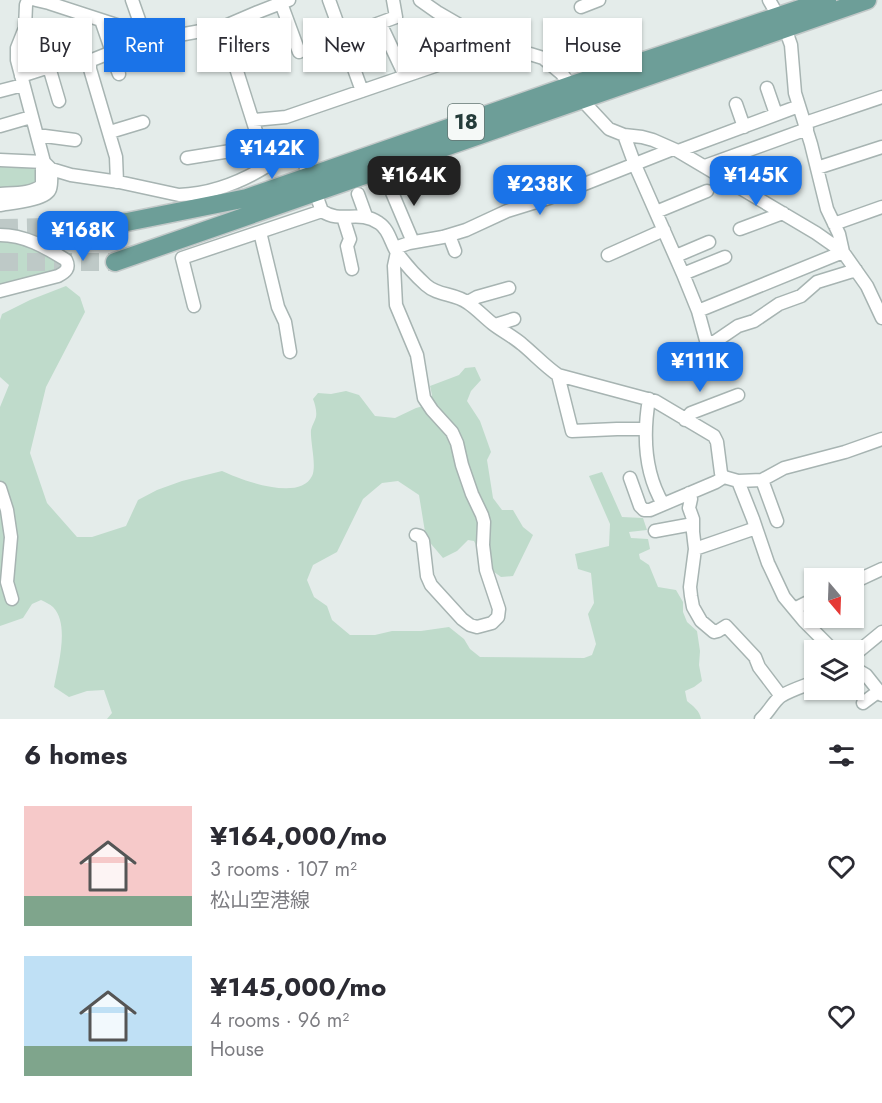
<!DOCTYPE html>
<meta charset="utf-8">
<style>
body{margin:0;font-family:Jost,"Noto Sans JP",sans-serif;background:#f2f2f3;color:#2b2b33;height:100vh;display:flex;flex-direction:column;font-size:22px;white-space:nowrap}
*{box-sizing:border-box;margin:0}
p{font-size:20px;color:#7c7c81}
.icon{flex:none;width:33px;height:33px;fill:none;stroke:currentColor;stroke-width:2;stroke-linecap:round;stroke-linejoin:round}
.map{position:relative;height:719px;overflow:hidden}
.side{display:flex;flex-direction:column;background:#fff;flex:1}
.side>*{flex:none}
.hud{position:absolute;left:18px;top:18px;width:846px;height:54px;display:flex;gap:12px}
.needle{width:39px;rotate:161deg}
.buttons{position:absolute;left:804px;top:568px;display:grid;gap:12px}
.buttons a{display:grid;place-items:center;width:60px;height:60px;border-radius:0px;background:#fff;box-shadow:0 2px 4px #0004;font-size:30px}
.price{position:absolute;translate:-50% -51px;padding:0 14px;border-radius:12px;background:#1a73e8;color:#fff;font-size:20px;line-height:39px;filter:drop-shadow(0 2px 3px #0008)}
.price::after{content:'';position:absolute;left:50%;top:36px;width:18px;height:14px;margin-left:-9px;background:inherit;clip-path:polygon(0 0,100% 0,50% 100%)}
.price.active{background:#222;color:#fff}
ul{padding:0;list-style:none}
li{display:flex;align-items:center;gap:18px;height:150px;padding:0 24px}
li span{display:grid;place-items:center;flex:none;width:168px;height:120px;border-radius:0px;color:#555}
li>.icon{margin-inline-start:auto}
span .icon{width:72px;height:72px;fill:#fffc;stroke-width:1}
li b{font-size:26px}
h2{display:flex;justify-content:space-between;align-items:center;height:72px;padding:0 24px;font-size:26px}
.tag{padding:0 21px;border-radius:0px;background:#fff;box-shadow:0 2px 4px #0004;font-size:21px;line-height:54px}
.tag.active{background:#1a73e8;color:#fff}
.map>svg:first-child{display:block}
.green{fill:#bfdbcb}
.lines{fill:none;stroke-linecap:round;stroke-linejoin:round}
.primary-tunnel{stroke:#bec9c7;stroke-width:18;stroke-dasharray:18 9;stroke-linecap:butt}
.street-casing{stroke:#a7b4b2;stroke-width:15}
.primary-casing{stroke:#c2c8c8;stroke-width:21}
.street{stroke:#fff;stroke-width:12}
.primary{stroke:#6d9e98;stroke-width:18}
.labels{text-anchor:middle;stroke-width:4.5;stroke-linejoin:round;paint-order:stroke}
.shield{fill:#f5f9f7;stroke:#637573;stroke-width:1.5}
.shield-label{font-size:21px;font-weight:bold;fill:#253c3a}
</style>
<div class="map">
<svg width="882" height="719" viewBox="0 0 882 719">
<rect width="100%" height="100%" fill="#e4ecea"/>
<path class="green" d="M0,164L30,165L38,169L39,183L0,198Z
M14,238L62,260L64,269L0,287V239Z
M66,286L80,297L85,312L46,387L30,453L47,503L77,537H92L126,526L138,500L157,490L182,481L222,471C241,480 300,502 312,476C317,466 310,442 311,430C312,425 315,421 316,417C317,411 315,404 313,399L318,393L331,394L346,391L359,395L375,416L395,418L416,408L427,405L432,395L430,386L459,375L465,368L475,367L481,380L471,391L467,401L480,421L491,452L487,460L493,498L502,510H513L523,527L533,535L513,576L501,577L486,566L474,541L468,540L457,551L443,558L426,538L419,495L398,481L382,483L363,499L337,552L313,565L307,580L314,597L327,606L332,620L350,635H375L392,631H421L449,627L464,639L470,649L480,657L584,658L592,655L596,644L588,614L594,603L591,573L578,569L575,554L609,546L610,524L589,476L602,472L622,517L643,518L647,530L629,532L631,538L648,539L650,549L639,554L640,559L649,565L658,587L676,590L683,602V612L687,622L697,631L700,651L699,665L702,681L694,687L685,691L687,701C693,706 700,711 701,719H107L112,713L104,690L87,691L69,697L54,687C58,666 70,624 53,607C50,604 45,602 41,600L32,604L23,618L0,626V407L9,385L0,377V320L2,314L30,300Z"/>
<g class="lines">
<path class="primary-tunnel" d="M0,228L100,226
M0,262H115"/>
<g class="street-casing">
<path id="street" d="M36,0L49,3L144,34L153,36L168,37L223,27L258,12L289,0
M132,0L144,34
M329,0L362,91
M420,0L437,12L506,52L530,54L543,58L562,74L581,99L609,129L624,135L642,137L653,140L678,151L816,233L843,252L867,286L882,318
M281,3L299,52
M581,7L599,0
M101,20L110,46V51L107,54L92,60L90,63V69L116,157L117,182
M380,23L405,76
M223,27L267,166C280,157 287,147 302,157L322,211C341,224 359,209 379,223C390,230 391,245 398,254C406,265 416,276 426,285C438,296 455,293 468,303C477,309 484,317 493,324C502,331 514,337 523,345C535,355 545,366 558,375L655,401L714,436L717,442L721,473L724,477L738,481L762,480L784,468L845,452L882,439
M342,37L396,17L393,0
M110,51L119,74
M17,60L47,49
M21,76L49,67L59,101
M767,88L776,114
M0,91L23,85
M736,104L744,127
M253,120L286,117L496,45
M805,123L882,97
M0,126L31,117
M110,132L143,122
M37,135L75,140
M624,135L635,165L683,274L698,311L707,344L716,341L738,326L754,321L779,304L801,296L817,282L856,270
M678,151L799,106
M187,158L261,146
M0,160L44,162L51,169L71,175L119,182L179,195C210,194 241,182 267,166
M705,166L807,129
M817,168L882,147
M388,183L413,242
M0,194C14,193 32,194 42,185V168L44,162L17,60V48L25,28L26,5L28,0
M358,194L366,216
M0,205C11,203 47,200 50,189C52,183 51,175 51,169
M656,212L707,191
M343,217L350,239L347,246L352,269
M834,224L882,207
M740,229L783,213
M260,232L278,307L285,322L290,352
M0,235C25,235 45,247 66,260C70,268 66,272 58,276L0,291
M449,235L455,251
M395,248L409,243L443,237L466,230L507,211L549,198L673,149
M397,252L394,266L396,305L417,355L424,398L432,410L452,432L457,443L462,465L472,494L482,515L484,522L483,545L486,570L499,609L498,617L492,623L477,627L470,625L462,619L431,585L427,576L423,541L420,536L416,535
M608,255L664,230
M676,256L709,242
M683,274L725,257
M468,302L477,297L509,288
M194,306L182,258L322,211
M698,311L843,252L839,234L827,209L811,144L795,93L791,45L785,28L769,0
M495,325L514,319
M558,375L572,431L617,429H646
M649,399C643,435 644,472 663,504
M685,420L691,413L738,395
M630,478L640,506L644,510H650L716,482L724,477
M762,480L777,521
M738,481L753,519L768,563L784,597L804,621L834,651
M0,488L7,510L11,537L7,582L12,599
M689,493L691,499L689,508L693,519V532L695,549L690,587L691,596L693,607L701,621L714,632L718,631L726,626L755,657L759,667L781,696
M655,531L693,524
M695,549L756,528
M854,582L882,569
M794,609L814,599
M854,655L882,632
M854,668L866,675L882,695
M863,703L879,691
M761,719C769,712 773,702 781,696C791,690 804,686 814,682"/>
</g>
<g class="primary-casing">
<path id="primary" d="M100,226L127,222L247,198L572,85L827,0
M115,262L867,0"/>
</g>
<use href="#street" class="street"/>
<use href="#primary" class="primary"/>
</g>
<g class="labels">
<rect class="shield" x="448" y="104" width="36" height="36" rx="4.5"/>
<g class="shield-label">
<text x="466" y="129">18</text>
</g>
</g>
</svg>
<div class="buttons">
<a><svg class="needle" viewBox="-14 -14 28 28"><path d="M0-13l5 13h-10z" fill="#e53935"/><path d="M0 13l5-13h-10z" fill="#7c7c81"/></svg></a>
<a><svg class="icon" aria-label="layers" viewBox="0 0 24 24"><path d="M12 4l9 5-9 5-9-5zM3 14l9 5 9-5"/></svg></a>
</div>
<b class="price" style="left:272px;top:180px">¥142K</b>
<b class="price active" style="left:414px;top:207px">¥164K</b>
<b class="price" style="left:756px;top:207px">¥145K</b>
<b class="price" style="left:540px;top:216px">¥238K</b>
<b class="price" style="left:83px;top:262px">¥168K</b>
<b class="price" style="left:700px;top:393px">¥111K</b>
<div class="hud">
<a class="tag">Buy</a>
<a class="tag active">Rent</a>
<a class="tag">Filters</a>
<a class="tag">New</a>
<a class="tag">Apartment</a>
<a class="tag">House</a>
</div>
</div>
<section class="side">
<h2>6 homes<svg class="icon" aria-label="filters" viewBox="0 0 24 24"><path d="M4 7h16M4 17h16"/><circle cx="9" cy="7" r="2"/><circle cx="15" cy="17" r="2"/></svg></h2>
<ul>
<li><span style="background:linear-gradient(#f6c9c9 75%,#7fa58c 0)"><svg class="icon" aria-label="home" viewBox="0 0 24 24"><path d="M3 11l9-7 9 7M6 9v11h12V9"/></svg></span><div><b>¥164,000/mo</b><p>3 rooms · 107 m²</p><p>松山空港線</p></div><svg class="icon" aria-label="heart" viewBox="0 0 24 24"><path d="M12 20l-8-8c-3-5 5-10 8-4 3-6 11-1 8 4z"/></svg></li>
<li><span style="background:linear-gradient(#bfe0f5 75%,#7fa58c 0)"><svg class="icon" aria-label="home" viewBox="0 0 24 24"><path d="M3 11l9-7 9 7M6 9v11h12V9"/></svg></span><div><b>¥145,000/mo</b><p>4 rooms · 96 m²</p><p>House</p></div><svg class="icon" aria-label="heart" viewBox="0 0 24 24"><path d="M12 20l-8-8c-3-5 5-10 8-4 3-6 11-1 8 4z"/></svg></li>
</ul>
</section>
